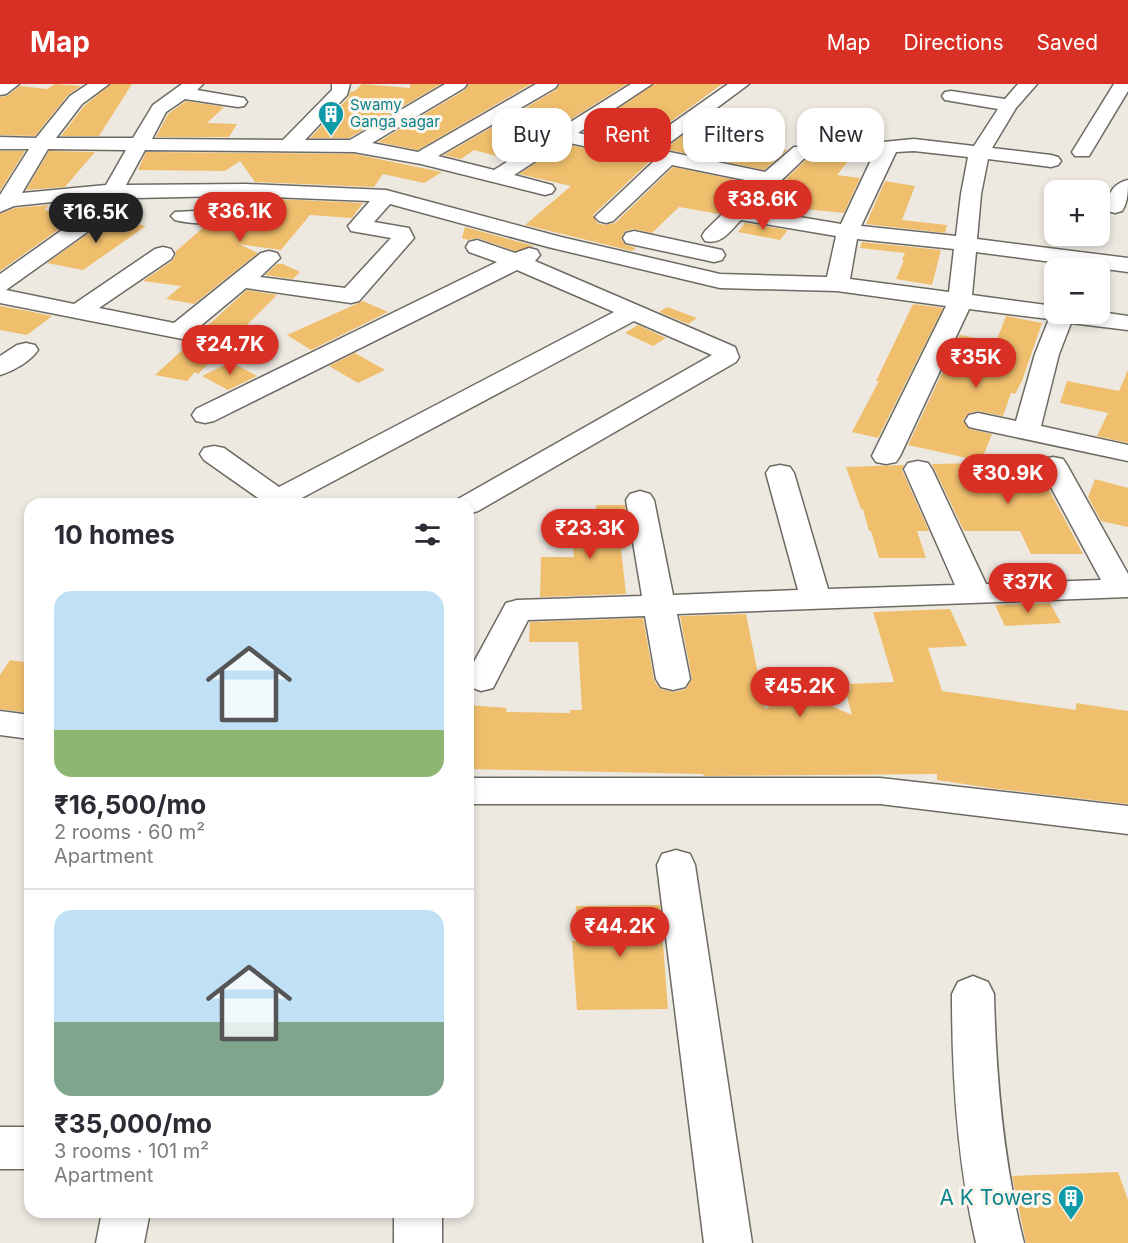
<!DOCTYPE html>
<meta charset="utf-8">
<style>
body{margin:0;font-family:Inter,sans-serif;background:#f2f2f3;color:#2b2b33;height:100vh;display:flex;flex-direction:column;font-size:22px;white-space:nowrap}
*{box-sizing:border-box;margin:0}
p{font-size:20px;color:#7c7c81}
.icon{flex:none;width:33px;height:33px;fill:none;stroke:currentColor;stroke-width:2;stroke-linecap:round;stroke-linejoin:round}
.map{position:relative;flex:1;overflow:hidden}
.panel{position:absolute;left:24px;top:414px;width:450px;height:720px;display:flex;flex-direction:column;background:#fff;border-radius:18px;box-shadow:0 3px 9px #0003}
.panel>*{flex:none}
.banner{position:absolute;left:492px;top:24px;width:546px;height:54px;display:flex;gap:12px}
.fabs{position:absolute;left:1044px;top:96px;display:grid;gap:12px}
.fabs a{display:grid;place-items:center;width:66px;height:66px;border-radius:12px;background:#fff;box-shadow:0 3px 9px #0003;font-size:30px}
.price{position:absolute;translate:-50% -51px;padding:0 14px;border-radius:21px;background:#d93025;color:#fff;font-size:20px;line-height:39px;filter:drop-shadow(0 2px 3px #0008)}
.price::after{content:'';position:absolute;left:50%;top:36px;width:18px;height:14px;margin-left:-9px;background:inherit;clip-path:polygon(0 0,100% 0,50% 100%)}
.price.on{background:#222;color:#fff}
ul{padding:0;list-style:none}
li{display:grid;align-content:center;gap:12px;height:318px;padding:0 30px}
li+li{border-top:2px solid #e1e1e2}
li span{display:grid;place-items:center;height:186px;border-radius:18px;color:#555}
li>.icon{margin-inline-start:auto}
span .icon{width:108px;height:108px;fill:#fffc;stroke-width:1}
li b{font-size:26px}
h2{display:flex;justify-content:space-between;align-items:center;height:72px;padding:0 30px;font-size:26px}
.pill{padding:0 21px;border-radius:18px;background:#fff;box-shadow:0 3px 9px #0003;font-size:21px;line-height:54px}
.pill.on{background:#d93025;color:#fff}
header{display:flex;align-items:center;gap:36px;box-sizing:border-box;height:84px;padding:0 30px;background:#d93025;color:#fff}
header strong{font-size:28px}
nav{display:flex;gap:33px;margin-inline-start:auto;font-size:21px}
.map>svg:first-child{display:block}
.building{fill:#f0bf6d}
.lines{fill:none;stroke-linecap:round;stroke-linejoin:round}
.minor-casing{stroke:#6d6a63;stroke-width:3}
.minor{fill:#fff;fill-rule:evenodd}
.labels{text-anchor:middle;stroke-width:6;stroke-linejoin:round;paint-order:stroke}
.far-culture-label{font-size:15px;fill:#0d838f;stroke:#faf6ee;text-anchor:start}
.near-culture-label{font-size:21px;fill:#0d838f;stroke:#faf6ee;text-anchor:end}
</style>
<header>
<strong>Map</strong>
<nav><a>Map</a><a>Directions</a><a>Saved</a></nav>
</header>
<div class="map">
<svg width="1128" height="1159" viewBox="0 0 1128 1159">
<rect width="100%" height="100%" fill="#ede9e1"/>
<path class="building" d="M55,0L81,2L68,11L35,52L0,51V13L7,12L20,2L47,5Z
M111,0H132L99,52H61L84,22Z
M362,0L410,4V0H441L349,54H310L349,13L350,8L355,7Z
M469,0H531L418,66L378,58L465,6Z
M560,0H627L507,75L474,66L461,75L444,71L556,6Z
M654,0H722L640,60L584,48Z
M186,17L224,23L207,39L237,40L229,53H156L168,30Z
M691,45L781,62L779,64L787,66L764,86L665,65Z
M565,60L649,78L593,131L597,139L605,141L615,139L673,83L750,99L719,130L679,123L652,149L634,145L625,147L621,155L626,161L636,164L632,167L525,141L571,102L519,90Z
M0,67H25L0,107Z
M49,67L95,68L65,103L26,106Z
M146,68L354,70L442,88L424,99L383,90L374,103L255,98L240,77L225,87L138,86Z
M812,70L849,76L837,91L860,94L844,129L805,125L800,131L756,124Z
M885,97L915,102L902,136L947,141L945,149L866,140Z
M252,114L363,119L352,134L310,131L281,166L239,160L258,169L194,220L166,215L181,202L143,197L172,177L176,171L175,168L205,142L228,139Z
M49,121L44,126L79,131L0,187V130L15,124Z
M109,135L146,142L83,186L47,179Z
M745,139L788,146L780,156L738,148Z
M465,143L534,162L515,167L478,154L468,156L462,154Z
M862,158L941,166L932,201L896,195L904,176H902L905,169L860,164Z
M277,180H283L300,188L293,195L265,191Z
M247,206L277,211L238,250L206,243Z
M363,217L388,228L311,266L287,251Z
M913,220L943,224L878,354L852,348L879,297H876Z
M0,222L28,227L52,232L27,251L0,246Z
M667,223L697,234L688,240L659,228Z
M1006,232L1042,239L1022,297L1015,310L1011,309L1003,332L978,327L969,329L963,336L969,345L992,350L981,377L908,361L960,251L996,258Z
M638,241L666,254L653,262L625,249Z
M190,259L223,265L198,290L195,288L187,297L155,291Z
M355,269L385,286L358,299L329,282Z
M231,278L257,292L228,306L202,292Z
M1128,286V359L1097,352L1108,329L1060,319L1067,297L1119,307Z
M980,379L978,384L1037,383L1083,470H1031L1020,447H964L932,380Z
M904,381L902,386L929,447H917L926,474H879L871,447H869L863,425H861L846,383Z
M1095,395L1128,404V443L1101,437L1088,413Z
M596,421H625L628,443H622L626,465H621L626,510L540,513L541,473H574L571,447L597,446Z
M1050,519L1061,539L1005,542L995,521Z
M950,525L967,562L928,564L942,607L1076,626V619L1128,627V720L998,705L937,696V690L704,692L703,690L468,685V621L507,624L506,628L570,629V626H582L578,558H529L530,538L643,534L654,596L660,605L674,608L686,605L692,595L680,532L746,530L765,625L789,612L799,611L809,612L852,631L845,605H851L850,600L894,598L873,528Z
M10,576L30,579V629L0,625V591Z
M660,821L668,925L577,926L572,857H577L576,822Z
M1118,1088L1128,1116V1159H1026L1012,1092Z"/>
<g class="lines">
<g class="minor-casing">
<path id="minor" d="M0,0H19L6,10L0,11Z
M88,0H109L82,20L56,54H133L153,21L182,0H203L197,6L238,13L244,14L247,18L244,22L238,23L185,15L166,28L152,55L283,56L332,6V0H350L347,11L305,56H350L445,0H467L464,4L372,59L418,68L536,0H558L555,4L438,72L494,86L631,0H652L578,49L640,62L728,0H749L660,66L765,88L794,63H808L811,67L808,71L751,125L841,140L871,76L883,58L914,55L974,62L998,25L945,16L942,12L945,8L951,7L1005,15L1018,0H1037L1016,24L992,64L1051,71L1058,73L1061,77L1058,81L1051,83L988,75L981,110L977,155L1128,174V188L976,168L972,211L1054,222V230L1100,228L1128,232V246L1071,239L1059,270L1041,342L1128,361V377L978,345L969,343L965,337L969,331L978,329L1016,337L1035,270L1049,235L969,225L900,372L896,378L886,380L876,378L872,372L946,222L837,207L720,204L548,163L390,120L374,138L409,144L414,154L359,217L351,219L246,204L198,244L242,253L245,258L242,263L233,265L0,219V190L110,112L14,122L0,128V111L29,65H0V53L36,54L70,12ZM565,58L654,77L599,129L595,133L599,137L606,139L613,137L672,81L755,98L705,147L702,152L705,157C722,161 730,147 741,136L836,152L827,193L720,190L561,153L386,106L246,100L126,101L145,66L354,68L421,80L545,111L552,109L555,105L552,101L514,91ZM48,65L126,66L106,101L22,109ZM914,67L968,73L961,110L956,152L861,142L896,68ZM228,112L214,126L175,128L171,132L175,136C185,139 219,142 227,137C236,131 244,120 251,112L370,117L348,142L351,147L391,154L345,204L260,193L280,174L277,169L269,167L261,169L174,239L99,224L171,175L174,170L171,165L163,163L155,165L74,220L6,206L135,114ZM857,155L954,165L949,208L850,195Z
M1114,0H1128V7L1089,72H1075L1072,68Z
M1128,96C1128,107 1128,118 1122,127L1115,129L1108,127L1105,123C1110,109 1112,100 1128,96Z
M634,147L722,166L725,171L722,176L714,178L626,159L623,154L626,149Z
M477,156L515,169L529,164L537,166L540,171L535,177L735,263L739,273L736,278L478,427L468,430V420H454L458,415L712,271L634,237L298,416L301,420H254L258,414L204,376L200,370L204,364L214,362L224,364L279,403L614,228L517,186L214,337L205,339L196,337L192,331L196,325L497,178L469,168L466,163L469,158Z
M26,259L35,261L38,266C31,277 13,287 0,291V272L17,261Z
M1053,373L1063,375L1067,381L1128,490V513L677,530L690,595L685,603L673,606L661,603L656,595L645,532L528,536L493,604L481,607L468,602V589L506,519L517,516L642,512L626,416L630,410L640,407L650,410L654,416L673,511L798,506L766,389L770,383L780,381L790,383L794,389L828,505L955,501L904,385L908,379L918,377L928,379L932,385L986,500L1101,496L1039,381L1043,375Z
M0,627L30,631V655L0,651Z
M468,694H880L1128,722V750L880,720H468Z
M676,766L690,770L695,781L752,1159H704L657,781L662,770Z
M973,892L988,898L994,910C996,994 1003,1077 1024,1159H976C957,1077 952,994 952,910L958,898Z
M0,1043H30V1085H0Z
M102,1128H150L144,1159H96Z
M394,1128H442V1159H394Z"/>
</g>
<use href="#minor" class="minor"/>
</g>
<defs>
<g id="building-pin" transform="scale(1.35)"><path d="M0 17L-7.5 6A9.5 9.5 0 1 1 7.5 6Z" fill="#0f9aa8" stroke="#faf6ee"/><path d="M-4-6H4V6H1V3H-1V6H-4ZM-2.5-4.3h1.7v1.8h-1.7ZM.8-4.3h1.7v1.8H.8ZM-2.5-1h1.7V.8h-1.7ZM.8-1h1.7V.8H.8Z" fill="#fff"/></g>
</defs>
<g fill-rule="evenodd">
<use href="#building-pin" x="331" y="30"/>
<use href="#building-pin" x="1071" y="1114"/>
</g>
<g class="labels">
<g class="far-culture-label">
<text x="350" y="26">Swamy<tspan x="350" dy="17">Ganga sagar</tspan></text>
</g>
<g class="near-culture-label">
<text x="1052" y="1121">A K Towers</text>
</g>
</g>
</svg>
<div class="fabs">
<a>+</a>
<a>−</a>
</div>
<b class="price" style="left:763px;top:147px">₹38.6K</b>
<b class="price" style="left:240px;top:159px">₹36.1K</b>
<b class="price on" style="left:96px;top:160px">₹16.5K</b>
<b class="price" style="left:230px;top:292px">₹24.7K</b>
<b class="price" style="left:976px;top:305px">₹35K</b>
<b class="price" style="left:1008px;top:421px">₹30.9K</b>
<b class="price" style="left:590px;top:476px">₹23.3K</b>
<b class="price" style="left:1028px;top:530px">₹37K</b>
<b class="price" style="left:800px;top:634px">₹45.2K</b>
<b class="price" style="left:620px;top:874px">₹44.2K</b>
<div class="banner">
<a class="pill">Buy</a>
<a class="pill on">Rent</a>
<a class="pill">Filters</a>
<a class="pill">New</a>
</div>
<section class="panel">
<h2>10 homes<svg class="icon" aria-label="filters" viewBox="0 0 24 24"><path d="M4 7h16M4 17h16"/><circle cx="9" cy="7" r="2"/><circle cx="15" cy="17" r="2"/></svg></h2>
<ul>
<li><span style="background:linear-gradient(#bfe0f5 75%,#8fb573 0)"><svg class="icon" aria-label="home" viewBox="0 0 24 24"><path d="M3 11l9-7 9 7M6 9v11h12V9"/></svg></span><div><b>₹16,500/mo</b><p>2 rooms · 60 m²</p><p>Apartment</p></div></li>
<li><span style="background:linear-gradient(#bfe0f5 60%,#7fa58c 0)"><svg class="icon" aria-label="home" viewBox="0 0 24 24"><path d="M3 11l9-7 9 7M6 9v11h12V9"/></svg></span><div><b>₹35,000/mo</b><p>3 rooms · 101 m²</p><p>Apartment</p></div></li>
</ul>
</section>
</div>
